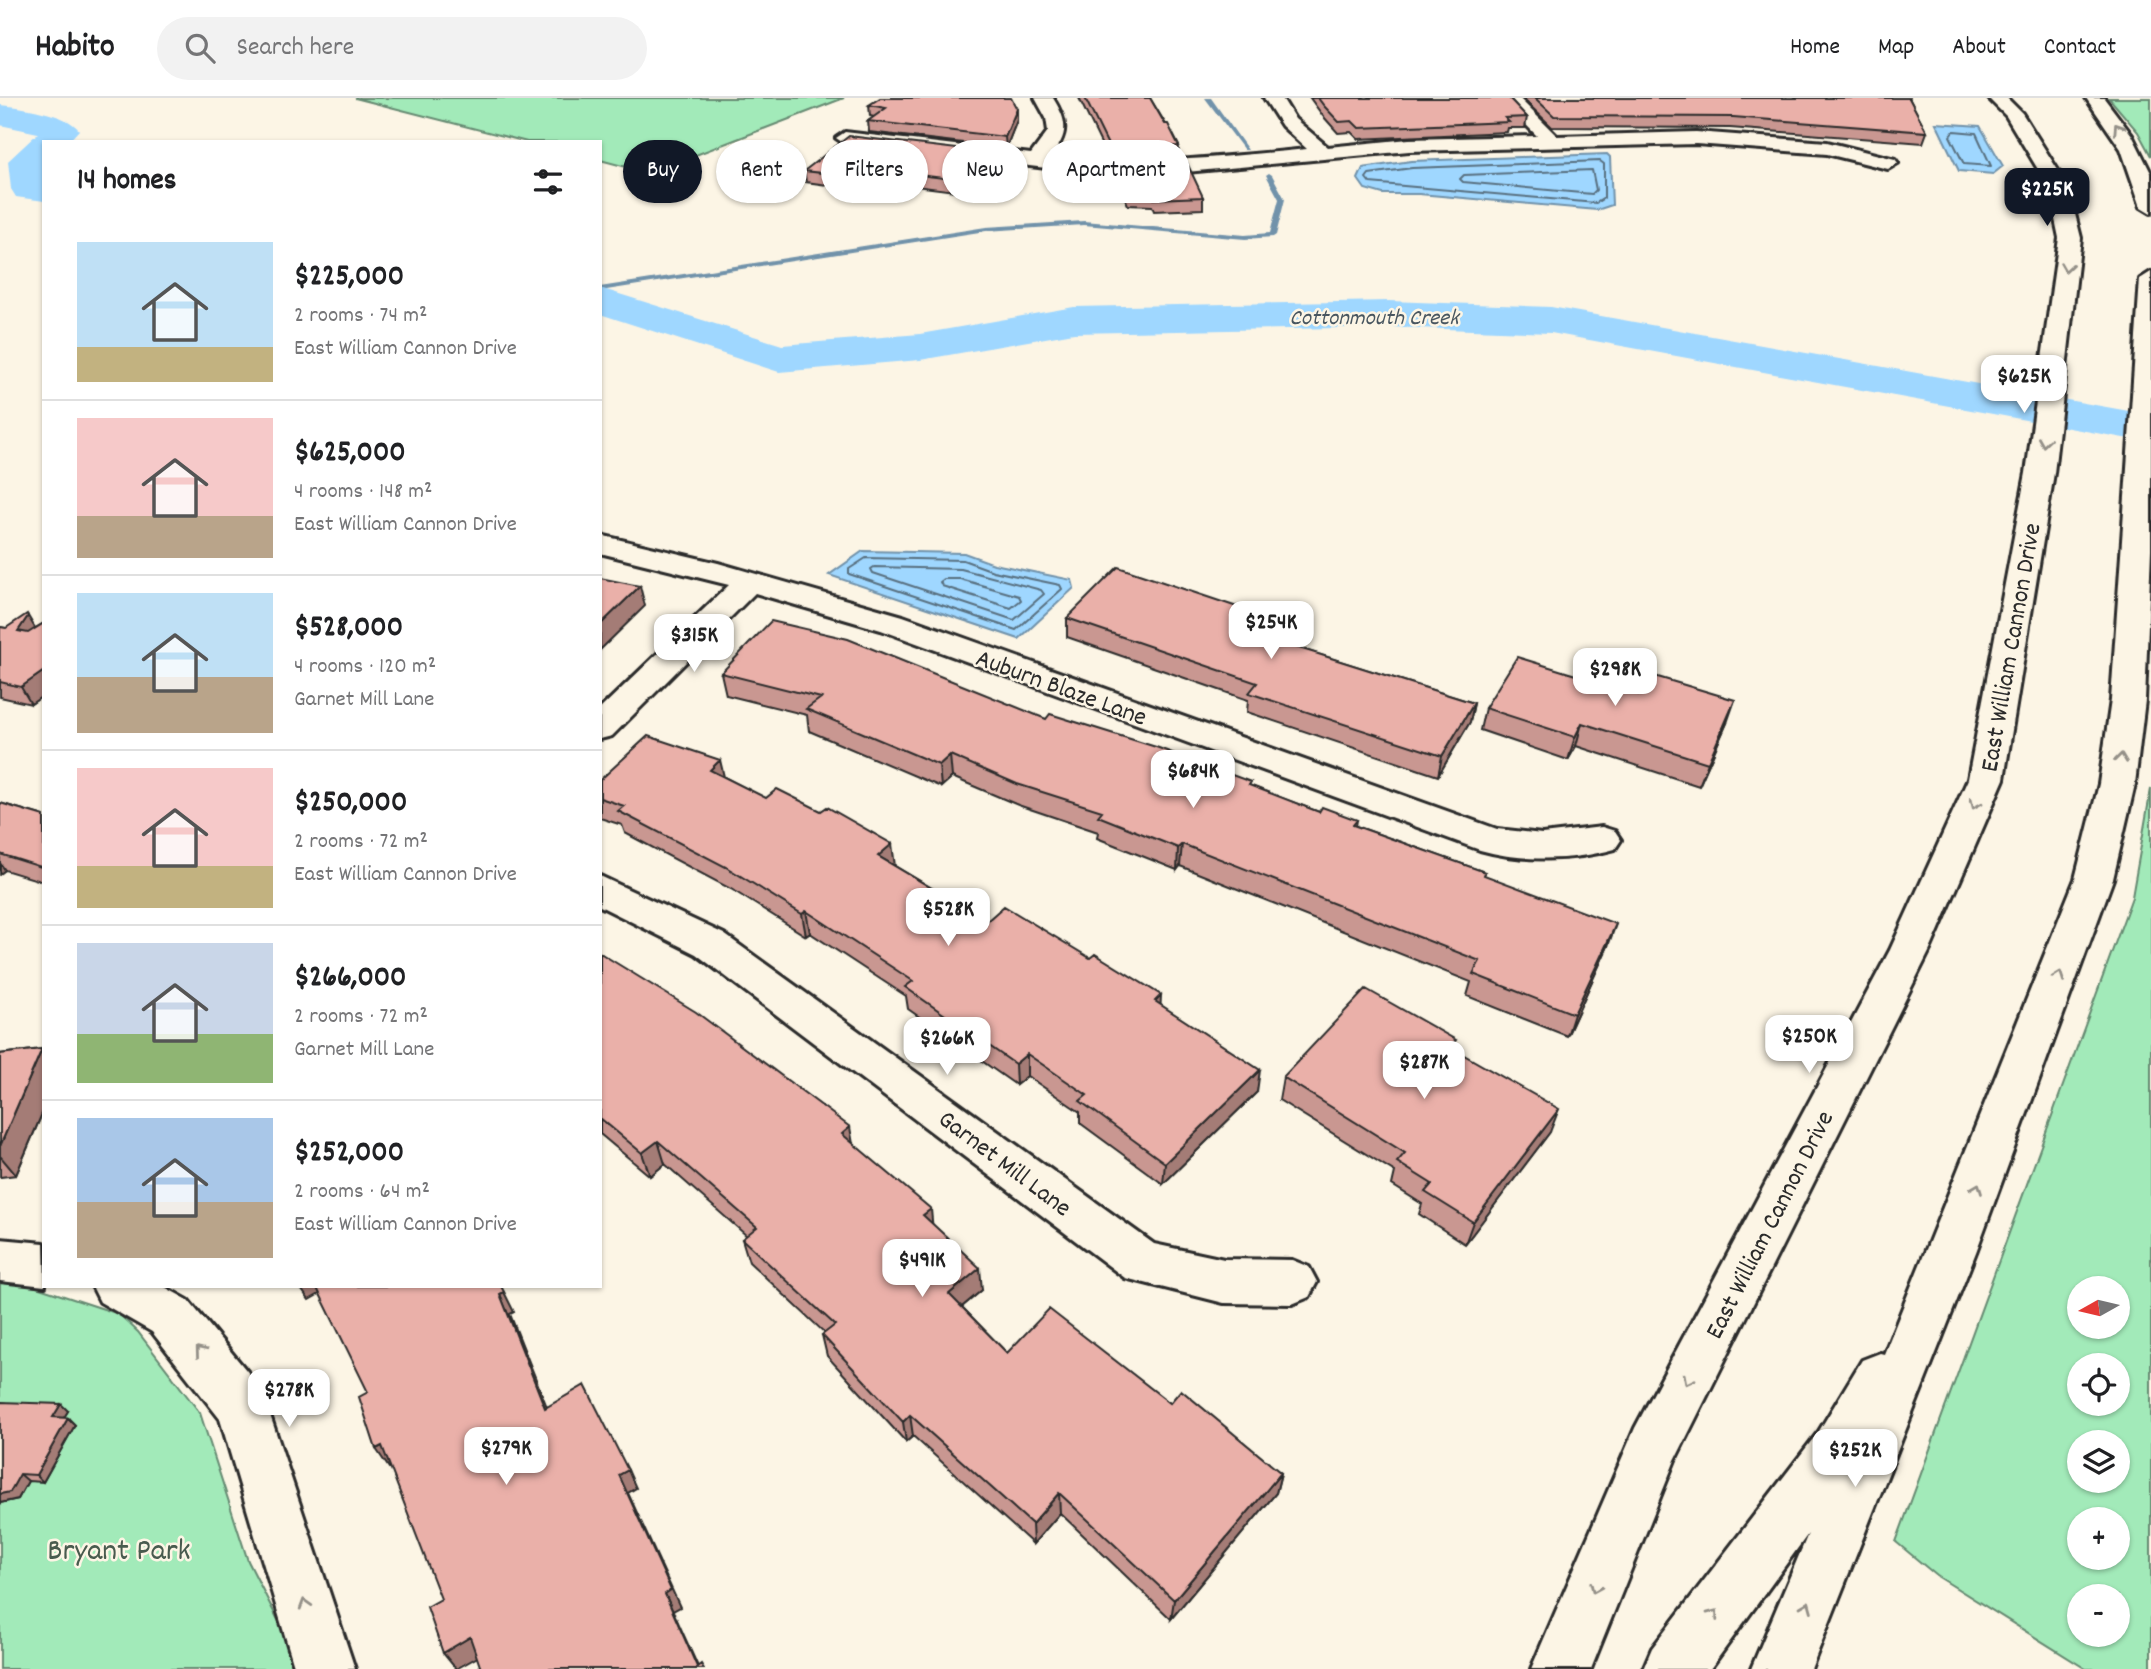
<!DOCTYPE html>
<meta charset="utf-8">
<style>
body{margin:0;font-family:Dekko,sans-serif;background:#f2f2f2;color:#202124;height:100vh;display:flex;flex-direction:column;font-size:26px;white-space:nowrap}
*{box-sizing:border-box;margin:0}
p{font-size:23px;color:#757577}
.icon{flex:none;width:38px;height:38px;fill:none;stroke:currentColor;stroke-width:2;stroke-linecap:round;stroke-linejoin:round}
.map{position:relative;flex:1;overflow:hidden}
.side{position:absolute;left:42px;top:42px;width:560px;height:1148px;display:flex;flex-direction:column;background:#fff;border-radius:0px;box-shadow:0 2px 5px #0004}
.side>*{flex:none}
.banner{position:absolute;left:623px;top:42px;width:665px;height:63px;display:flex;gap:14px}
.needle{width:46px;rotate:262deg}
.fabs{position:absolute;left:2067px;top:1178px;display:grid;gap:14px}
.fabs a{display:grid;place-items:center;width:63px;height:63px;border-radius:50%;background:#fff;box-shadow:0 2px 5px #0004;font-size:35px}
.price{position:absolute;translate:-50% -60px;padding:0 16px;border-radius:14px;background:#fff;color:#222;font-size:23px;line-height:46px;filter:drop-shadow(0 2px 4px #0008)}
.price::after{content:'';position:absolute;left:50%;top:42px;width:21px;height:16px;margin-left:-10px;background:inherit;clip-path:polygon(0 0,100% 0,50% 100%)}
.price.on{background:#111827;color:#fff}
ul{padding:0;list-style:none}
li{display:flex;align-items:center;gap:21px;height:175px;padding:0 35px}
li+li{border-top:2px solid #e0e0e0}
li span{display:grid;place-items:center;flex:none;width:196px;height:140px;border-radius:0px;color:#555}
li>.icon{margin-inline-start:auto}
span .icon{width:84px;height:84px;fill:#fffc;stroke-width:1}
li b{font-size:30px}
h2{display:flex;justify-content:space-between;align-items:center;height:84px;padding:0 35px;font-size:30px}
.pill{padding:0 24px;border-radius:32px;background:#fff;box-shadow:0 2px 5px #0004;font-size:24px;line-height:63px}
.pill.on{background:#111827;color:#fff}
header{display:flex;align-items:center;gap:42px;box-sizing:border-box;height:98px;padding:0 35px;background:#fff;border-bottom:2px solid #e0e0e0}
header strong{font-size:33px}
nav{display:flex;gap:38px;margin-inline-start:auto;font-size:24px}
.search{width:490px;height:63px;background:#f2f2f2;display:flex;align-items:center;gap:18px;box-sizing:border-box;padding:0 24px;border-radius:38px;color:#757577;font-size:26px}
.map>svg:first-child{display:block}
.green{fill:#a2eab9;stroke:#668a72;stroke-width:2;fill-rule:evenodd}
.water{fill:#9fd7ff;stroke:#7192aa;stroke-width:2}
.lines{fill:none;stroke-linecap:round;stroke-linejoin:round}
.shore{stroke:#597080;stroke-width:2}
.stream{fill:#7192aa;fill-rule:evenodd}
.river{fill:#9fd7ff;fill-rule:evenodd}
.minor-casing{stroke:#2b2b2b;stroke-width:6}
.minor{fill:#fcf5e5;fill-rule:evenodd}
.wall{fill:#c99791;stroke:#2b2b2b;stroke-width:2}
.shaded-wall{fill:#a47b76;stroke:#2b2b2b;stroke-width:2}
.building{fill:#eab0a9;stroke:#2b2b2b;stroke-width:2}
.oneway{stroke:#949088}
.labels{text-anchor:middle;stroke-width:5;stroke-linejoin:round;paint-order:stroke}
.far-water-label{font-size:23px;font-style:italic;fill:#485660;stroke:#fcf5e5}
.street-label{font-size:26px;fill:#2b2b2b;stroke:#fcf5e5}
.near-park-label{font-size:32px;fill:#495b4e;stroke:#fcf5e5}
</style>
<header>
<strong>Habito</strong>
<div class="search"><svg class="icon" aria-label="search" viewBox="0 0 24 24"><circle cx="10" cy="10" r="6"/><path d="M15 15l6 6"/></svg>Search here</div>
<nav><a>Home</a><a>Map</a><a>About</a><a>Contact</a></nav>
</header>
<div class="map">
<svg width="2151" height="1571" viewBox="0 0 2151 1571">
<rect width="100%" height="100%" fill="#fcf5e5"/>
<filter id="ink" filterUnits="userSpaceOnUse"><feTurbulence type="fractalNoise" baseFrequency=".0143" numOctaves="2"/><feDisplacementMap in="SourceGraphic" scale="14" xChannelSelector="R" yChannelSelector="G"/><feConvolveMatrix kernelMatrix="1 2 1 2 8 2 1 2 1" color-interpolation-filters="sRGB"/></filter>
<g filter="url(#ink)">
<path class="green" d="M355,0H844L649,75L600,62V44H527Z
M2109,0H2151V58L2138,34Z
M2151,691V1571H2086L1937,1478L1896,1444L2132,799ZM2079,1190H2118V1228H2079ZM2079,1267H2118V1306H2079ZM2079,1344H2118V1382H2079ZM2079,1421H2118V1460H2079ZM2079,1498H2118V1536H2079Z
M0,1182H15L119,1216L138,1234L200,1315L248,1463L303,1571H0Z"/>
<path class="water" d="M1936,25L1980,28L2003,68L1993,76L1959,73Z
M1607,56L1610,59L1612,107L1597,112L1419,96H1383L1365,91L1358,81L1363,70L1411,63Z
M863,453L964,455L994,466L1072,482L1074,490L1019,541L829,477Z"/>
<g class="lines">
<path class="shore" d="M1954,33L1976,35L1991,68L1964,66L1950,38Z
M1600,63L1604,66V100L1596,105L1370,85L1366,80L1369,76L1412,70Z
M1592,72L1596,92L1592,96L1463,84L1460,81L1464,77Z
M866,460L963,462L993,473L1060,487L1062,491L1016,532L849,476V471Z
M874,469L961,471L1041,492L1044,496L1014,522L873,475L871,471Z
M944,481H960L1019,498L1021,502L1011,510L942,488L940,484Z"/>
<path class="stream" d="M1205,0H1211L1248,52H1244Z
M1269,75L1272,77L1285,101L1276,137L1273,139L1245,141L1084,127L986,133L600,193V189L986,129L1084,123L1245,137L1270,135L1279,101L1266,77Z"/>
<path class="river" d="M0,7C20,9 67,15 79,32L68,44H44V103L16,99L11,91L8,63L38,35L0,27Z
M600,190L782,247L920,236L1074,209L1389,203L1551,209L2151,317V345L1551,235L1389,229L1074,235L920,262L779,274L600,216Z"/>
<g class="minor-casing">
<path id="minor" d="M1035,0H1053C1068,24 1069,37 1050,59C1137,69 1221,59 1307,51L1282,28L1264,0H1282L1295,21L1328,49L1409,41L1537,38L1500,0H1519L1557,38L1696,34L1827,44L1895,61L1898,65L1888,71L1827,56L1696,46L1409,53L1154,77L1072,73L845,46L836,40L845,34L1031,56L1048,33L1046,20Z
M1988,0H2007L2022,15L2068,88L2081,140L2054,375L2004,681L1930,852L1675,1362L1591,1571H1531L1635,1330L1890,852L1968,681L2026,375L2059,140L2048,88L2006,18Z
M2086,0H2104L2132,37L2151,75V115L2141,109L2121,51Z
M2151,174V451L2145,602L2135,686L2113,781L1976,1154L1811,1571H1751L1808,1436L1710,1571H1643L1652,1550L1819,1333L1862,1262L1880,1255L1884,1256L2075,781L2099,686L2111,602L2140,181Z
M600,437L718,465L903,518L1497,731L1542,736L1602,729L1615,733L1621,742L1615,751C1572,763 1523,764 1480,752L881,532L755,495L612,638L600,641V611L729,487L600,455Z
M600,778L724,836L1154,1146L1224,1161L1292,1162L1309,1169L1317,1184L1309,1199L1292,1206L1224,1205L1125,1180L696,856L600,808Z
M0,1141L44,1145L45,1188L0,1183Z
M92,1188H163L188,1202L261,1290L355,1571H295L220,1321L152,1234L100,1204Z"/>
</g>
<use href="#minor" class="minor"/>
</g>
<path class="wall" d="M1079,0H1150L1179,48L1178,59L1108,60Z
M1310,0H1509L1527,19L1525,30H1508L1507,34L1358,41L1351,34L1338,35L1323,18Z
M1522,0H1909L1927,34L1923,45L1730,30L1552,29Z
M869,7L1017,11V22L1006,50L869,34L868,23L874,19L870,18Z
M999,56V67L987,97L859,81L849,90L806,84L804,73Z
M1116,66L1203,99V111L1154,113L1152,108L1128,107L1116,78Z
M1067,520L1277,542L1276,543L1474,605L1470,624L1438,678L1247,614L1248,602L1067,539Z
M44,525V597L31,606L0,599V529L6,530H35Z
M721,575L1046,621L1251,688L1319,714L1357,722L1356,728L1485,774L1484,777L1608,848L1567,938L1467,898L1471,884L1180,768L1177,772L1097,740L1098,734L1018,707L952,679L941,689L809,633L807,617L726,597Z
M1485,610L1727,625L1699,688L1576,648L1568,662L1480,632Z
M724,679L895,768L987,823L1160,907L1257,994L1163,1086L1080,1025V1014L1027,978L1016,987L908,911L906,898L810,835L806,838L731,791L625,735L622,727L600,720V682Z
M0,705L44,718V784L5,772L0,776Z
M600,855L853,1045L932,1126L982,1192L962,1209L1007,1255L1170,1305L1281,1375L1276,1395L1171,1521L1060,1415L1033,1446L913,1338L906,1344L827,1258L822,1237L825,1235L749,1164L742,1141L747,1138L665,1066L650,1078L600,1036Z
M42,951L44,953V1011L16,1077L0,1079V956Z
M1453,951L1550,1034L1465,1146L1419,1116L1422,1106L1392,1087L1395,1074L1279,1002L1283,979Z
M0,1304L68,1313L64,1319L68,1320L75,1327L43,1384L28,1383L18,1401L0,1405Z"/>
<path class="shaded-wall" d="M1017,11V22L1006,50L1005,39Z
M999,56V67L987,97V85Z
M858,70L859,81L849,90L848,78Z
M640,488L645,508L600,552V527Z
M28,518L38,535L28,550L18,533Z
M1279,523L1277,542L1262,558L1264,539Z
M44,573V597L31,606L21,589Z
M1735,602L1727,625L1699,688L1708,665Z
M1474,605L1470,624L1438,678L1442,658Z
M1582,625L1576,648L1568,662L1575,639Z
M950,657L952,679L941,689L939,667Z
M720,662L725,683L710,672Z
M892,746L895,768L878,758Z
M1182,746L1180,768L1177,772L1178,750Z
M0,765L5,772L0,776Z
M806,813L810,835L806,838L802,816Z
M1616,826L1608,848L1567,938L1574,916Z
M1161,897L1160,919L1155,903Z
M42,951L44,953V1011L16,1077L0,1058V1048Z
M1027,956V978L1016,987L1015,966Z
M1260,972L1257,994L1163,1086L1165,1065Z
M1559,1011L1550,1034L1465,1146L1473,1124Z
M850,1029L854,1052L842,1036Z
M658,1043L665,1066L650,1078L642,1055Z
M931,1111L933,1133L923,1117Z
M980,1170L982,1192L951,1218L949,1196Z
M299,1188H319L323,1194L309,1202Z
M504,1194L514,1214L510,1216L555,1329L545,1310L500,1196Z
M61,1306L68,1313L60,1326L53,1319Z
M910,1317L913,1338L906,1344L903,1324Z
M68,1320L75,1327L43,1384L36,1377Z
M382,1348L396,1367L389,1370L376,1351Z
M628,1372L636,1390L628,1395L680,1509L673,1513L699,1571L665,1496L619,1377Z
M1281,1375L1276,1395L1171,1521L1174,1502Z
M20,1376L28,1383L18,1401L0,1405V1396Z
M1059,1395L1060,1415L1033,1446L1032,1426Z
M470,1539L483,1556L456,1571L443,1555Z"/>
<path class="building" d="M880,0H1011L1017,11L1005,39L868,23L886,10L869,7Z
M1085,0H1150L1165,26H1168L1179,48L1109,49Z
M1318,0H1509L1527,19L1505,20L1509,24L1359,30L1352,23L1339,24L1324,8Z
M1535,0H1909L1927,34L1733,19L1554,18Z
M849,38L999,56L987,85L858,70L848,78L804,73Z
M1187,65L1203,99L1154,101L1152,96L1129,95L1116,66L1154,68Z
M1118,469L1279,523L1264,539L1474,605L1442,658L1249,595L1257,585L1067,520Z
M600,480L640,488L600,527Z
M27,516L28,518L18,533L28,535L44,525V573L21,589L0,584V529L6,530Z
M771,523L848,541L1046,621L1050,616L1156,649L1251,684L1249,687L1319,714L1322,709L1357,722L1353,727L1485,774L1484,777L1616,826L1574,916L1473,876L1480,863L1182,746L1178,750L1098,718L1102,713L1017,686L950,657L939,667L806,611L821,600L721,575Z
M1517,559L1641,597L1651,577L1735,602L1708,665L1582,625L1575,639L1485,610Z
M648,638L720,662L710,672L766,700L777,691L821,713L827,709L892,746L878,758L987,823L1004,808L1090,860L1095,856L1161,897L1155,903L1260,972L1165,1065L1080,1003L1087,997L1027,956L1015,966L905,889L913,883L806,813L802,816L726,769L618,713L624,708L600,700V682Z
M0,705L44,718V770L0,756Z
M600,855L696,914L850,1029L842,1036L931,1111L923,1117L980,1170L949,1196L1007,1255L1049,1211L1170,1305L1181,1292L1281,1375L1174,1502L1059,1395L1032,1426L910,1317L903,1324L822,1237L835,1227L742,1141L757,1129L658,1043L642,1055L600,1020Z
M1366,891L1456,942L1450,949L1559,1011L1473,1124L1425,1094L1432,1086L1397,1064L1405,1055L1283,979Z
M42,951L0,1048V956Z
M316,1188H501L504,1194L500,1196L545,1310L585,1287L628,1372L619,1377L671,1492L665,1496L697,1569L701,1566L704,1571H481L470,1539L443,1555L427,1509L441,1501L382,1348L376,1351L359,1299L368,1294Z
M0,1304L61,1306L53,1319L68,1320L36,1377L20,1376L10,1394L0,1396Z"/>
<defs><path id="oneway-chevron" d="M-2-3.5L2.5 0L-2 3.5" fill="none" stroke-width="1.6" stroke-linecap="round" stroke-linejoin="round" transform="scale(1.75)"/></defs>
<g class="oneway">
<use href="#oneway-chevron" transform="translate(2118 30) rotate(-123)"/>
<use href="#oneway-chevron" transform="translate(2066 169) rotate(98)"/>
<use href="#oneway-chevron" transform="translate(2044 344) rotate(98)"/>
<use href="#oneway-chevron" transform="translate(2121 660) rotate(-83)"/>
<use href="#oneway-chevron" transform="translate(1975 706) rotate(114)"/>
<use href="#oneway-chevron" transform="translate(2059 878) rotate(-70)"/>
<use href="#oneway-chevron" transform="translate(1977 1090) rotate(-69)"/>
<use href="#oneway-chevron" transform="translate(200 1253) rotate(-130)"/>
<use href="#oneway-chevron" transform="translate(1688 1282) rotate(117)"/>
<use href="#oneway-chevron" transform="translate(1595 1490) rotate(113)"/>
<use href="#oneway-chevron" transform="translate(305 1506) rotate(-107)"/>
<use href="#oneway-chevron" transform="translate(1807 1508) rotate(-68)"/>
<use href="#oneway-chevron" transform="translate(1714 1516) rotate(-53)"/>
</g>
</g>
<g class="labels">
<g class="far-water-label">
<text x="1374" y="226">Cottonmouth Creek</text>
</g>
<g class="street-label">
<text transform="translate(2009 549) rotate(-80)" y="9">East William Cannon Drive</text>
<text transform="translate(1062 588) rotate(20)" y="9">Auburn Blaze Lane</text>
<text transform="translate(1006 1064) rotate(37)" y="9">Garnet Mill Lane</text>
<text transform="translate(1768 1126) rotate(-63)" y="9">East William Cannon Drive</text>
</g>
<g class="near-park-label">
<text x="119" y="1461">Bryant Park</text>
</g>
</g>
</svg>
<div class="fabs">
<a><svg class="needle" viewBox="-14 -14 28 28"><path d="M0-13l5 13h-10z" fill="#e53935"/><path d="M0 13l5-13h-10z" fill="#757577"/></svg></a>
<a><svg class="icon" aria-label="locate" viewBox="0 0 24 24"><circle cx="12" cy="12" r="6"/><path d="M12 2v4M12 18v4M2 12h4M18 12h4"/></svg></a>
<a><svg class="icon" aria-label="layers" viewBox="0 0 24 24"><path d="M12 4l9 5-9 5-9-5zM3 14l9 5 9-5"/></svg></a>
<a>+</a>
<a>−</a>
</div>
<b class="price on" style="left:2047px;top:130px">$225K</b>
<b class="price" style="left:2024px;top:317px">$625K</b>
<b class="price" style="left:1271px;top:563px">$254K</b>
<b class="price" style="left:694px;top:576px">$315K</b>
<b class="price" style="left:1615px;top:610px">$298K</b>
<b class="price" style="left:1193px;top:712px">$684K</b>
<b class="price" style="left:948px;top:850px">$528K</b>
<b class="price" style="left:1809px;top:977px">$250K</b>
<b class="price" style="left:947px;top:979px">$266K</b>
<b class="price" style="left:1424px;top:1003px">$287K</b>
<b class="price" style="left:922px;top:1201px">$491K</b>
<b class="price" style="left:289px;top:1331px">$278K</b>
<b class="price" style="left:506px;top:1389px">$279K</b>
<b class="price" style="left:1855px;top:1391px">$252K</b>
<div class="banner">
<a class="pill on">Buy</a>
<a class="pill">Rent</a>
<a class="pill">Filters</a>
<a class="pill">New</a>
<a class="pill">Apartment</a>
</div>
<section class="side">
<h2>14 homes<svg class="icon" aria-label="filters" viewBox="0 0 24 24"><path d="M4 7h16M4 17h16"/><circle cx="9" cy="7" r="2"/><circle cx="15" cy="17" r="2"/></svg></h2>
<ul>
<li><span style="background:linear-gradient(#bfe0f5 75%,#c2b280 0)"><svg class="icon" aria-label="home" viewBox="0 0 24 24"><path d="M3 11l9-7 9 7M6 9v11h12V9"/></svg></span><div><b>$225,000</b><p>2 rooms · 74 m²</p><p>East William Cannon Drive</p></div></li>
<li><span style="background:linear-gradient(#f6c9c9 70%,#b9a48a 0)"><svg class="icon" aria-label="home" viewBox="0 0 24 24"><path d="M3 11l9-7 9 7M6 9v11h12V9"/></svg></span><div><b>$625,000</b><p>4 rooms · 148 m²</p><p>East William Cannon Drive</p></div></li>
<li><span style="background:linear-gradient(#bfe0f5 60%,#b9a48a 0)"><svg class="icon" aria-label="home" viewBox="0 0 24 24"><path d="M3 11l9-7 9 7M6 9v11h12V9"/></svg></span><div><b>$528,000</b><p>4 rooms · 120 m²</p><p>Garnet Mill Lane</p></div></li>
<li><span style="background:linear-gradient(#f6c9c9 70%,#c2b280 0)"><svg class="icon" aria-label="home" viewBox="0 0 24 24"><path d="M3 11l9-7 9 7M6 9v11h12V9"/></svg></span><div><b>$250,000</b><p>2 rooms · 72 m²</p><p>East William Cannon Drive</p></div></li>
<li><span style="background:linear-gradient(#c9d6e8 65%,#8fb573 0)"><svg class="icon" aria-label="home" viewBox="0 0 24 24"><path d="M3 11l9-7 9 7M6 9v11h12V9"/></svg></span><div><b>$266,000</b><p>2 rooms · 72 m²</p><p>Garnet Mill Lane</p></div></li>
<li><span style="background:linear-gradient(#a9c7e8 60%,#b9a48a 0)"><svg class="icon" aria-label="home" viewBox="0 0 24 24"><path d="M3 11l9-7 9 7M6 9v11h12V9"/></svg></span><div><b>$252,000</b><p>2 rooms · 64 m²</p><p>East William Cannon Drive</p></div></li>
</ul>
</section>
</div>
